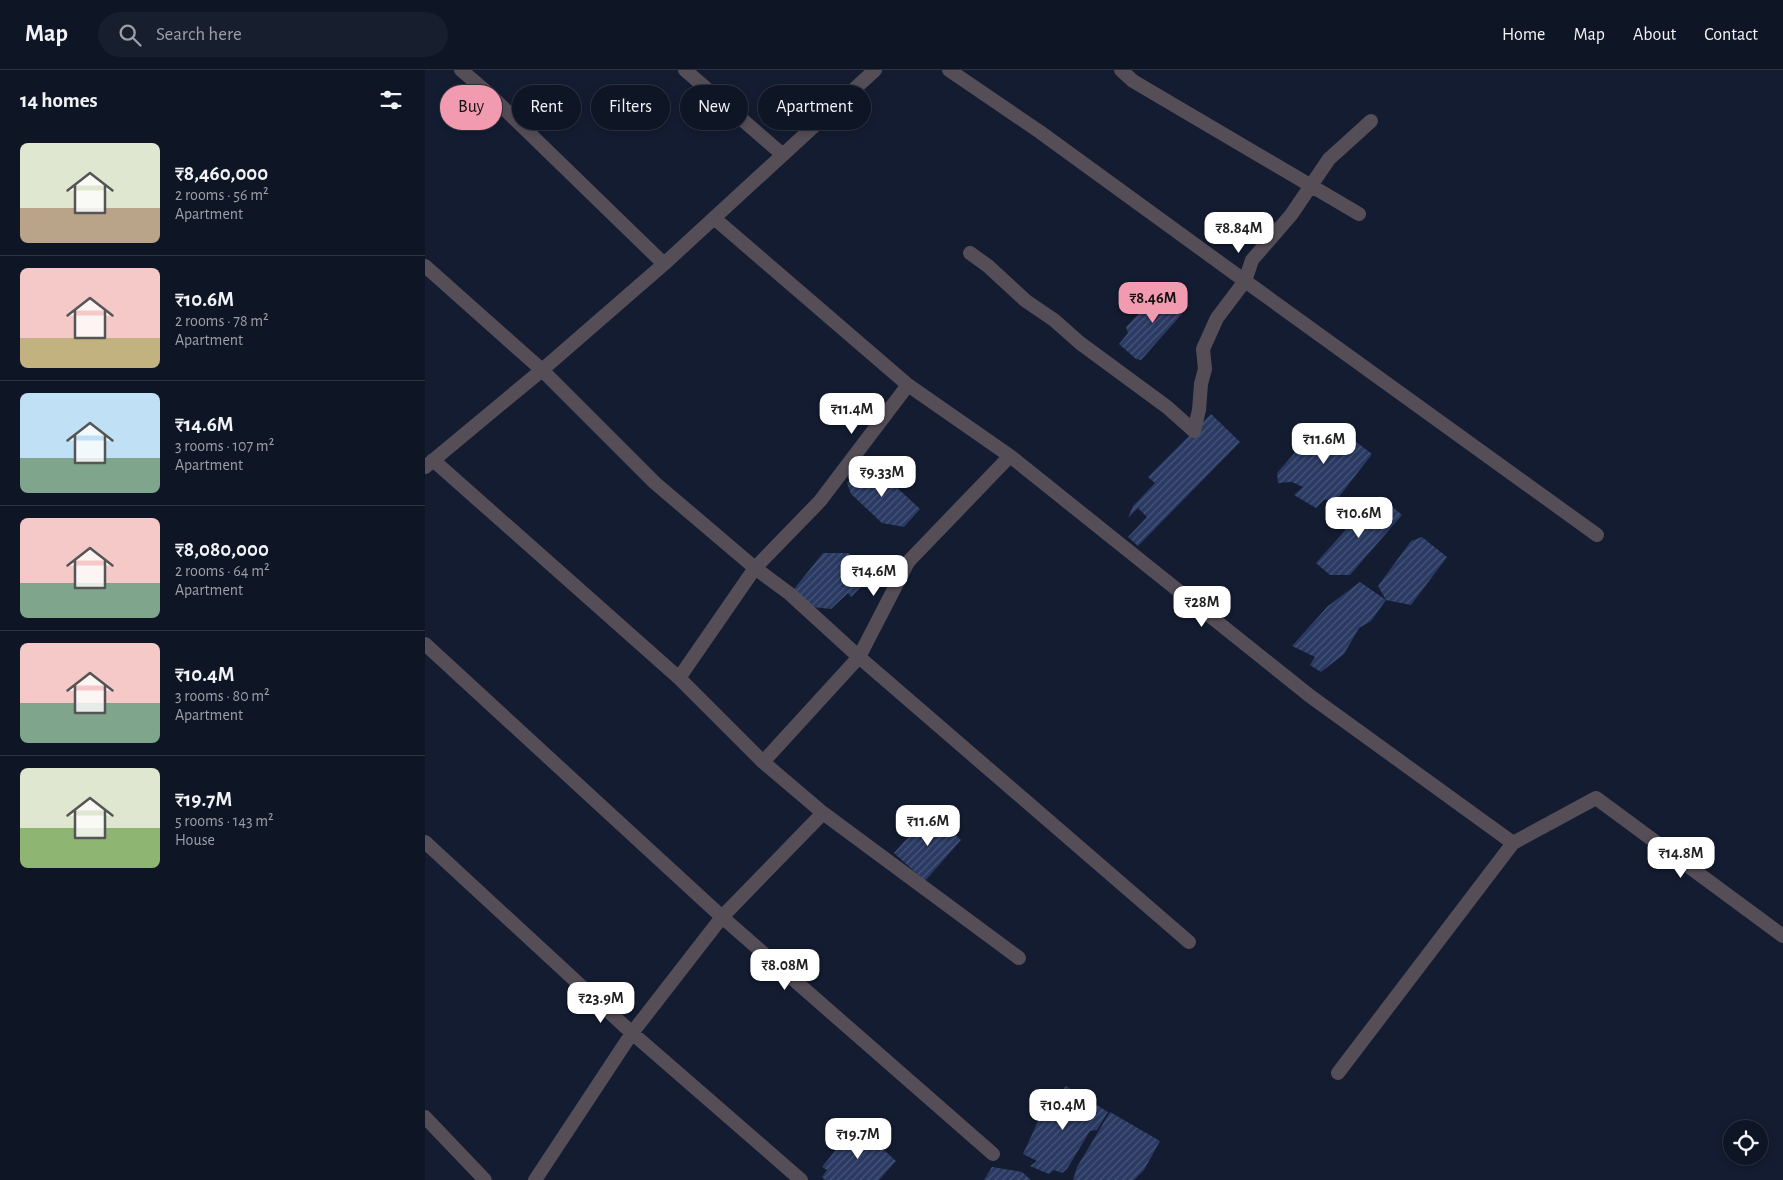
<!DOCTYPE html>
<meta charset="utf-8">
<style>
body{margin:0;font-family:"Alegreya Sans",sans-serif;background:#171e2d;color:#f1f3f6;height:100vh;display:flex;flex-direction:column;font-size:19px;white-space:nowrap}
*{box-sizing:border-box;margin:0}
p{font-size:16px;color:#9b9fa7}
.icon{flex:none;width:28px;height:28px;fill:none;stroke:currentColor;stroke-width:2;stroke-linecap:round;stroke-linejoin:round}
.map{position:relative;flex:1;overflow:hidden}
.drawer{display:flex;flex-direction:column;background:#0e1525;width:425px}
.drawer>*{flex:none}
.top-card{position:absolute;left:15px;top:15px;width:475px;height:45px;display:flex;gap:10px}
.fabs{position:absolute;left:1298px;top:1050px;display:grid;gap:10px}
.fabs a{display:grid;place-items:center;width:45px;height:45px;border-radius:50%;background:#0e1525;box-shadow:0 2px 8px #0003,0 0 0 1px #2e3442;font-size:25px}
.price{position:absolute;translate:-50% -42px;padding:0 11px;border-radius:10px;background:#fff;color:#222;font-size:16px;line-height:32px;filter:drop-shadow(0 1px 2px #0008)}
.price::after{content:'';position:absolute;left:50%;top:30px;width:15px;height:11px;margin-left:-8px;background:inherit;clip-path:polygon(0 0,100% 0,50% 100%)}
.price.selected{background:#f29ab0;color:#111}
ul{padding:0;list-style:none}
li{display:flex;align-items:center;gap:15px;height:125px;padding:0 20px}
li+li{border-top:1px solid #2e3442}
li span{display:grid;place-items:center;flex:none;width:140px;height:100px;border-radius:8px;color:#555}
li>.icon{margin-inline-start:auto}
span .icon{width:60px;height:60px;fill:#fffc;stroke-width:1}
li b{font-size:21px}
h2{display:flex;justify-content:space-between;align-items:center;height:60px;padding:0 20px;font-size:21px}
.pill{padding:0 18px;border-radius:22px;background:#0e1525;box-shadow:0 2px 8px #0003,0 0 0 1px #2e3442;font-size:18px;line-height:45px}
.pill.selected{background:#f29ab0;color:#111}
header{display:flex;align-items:center;gap:30px;box-sizing:border-box;height:70px;padding:0 25px;background:#0e1525;border-bottom:1px solid #2e3442}
header strong{font-size:24px}
nav{display:flex;gap:28px;margin-inline-start:auto;font-size:18px}
.search{width:350px;height:45px;background:#171e2d;display:flex;align-items:center;gap:12px;box-sizing:border-box;padding:0 18px;border-radius:28px;color:#9b9fa7;font-size:19px}
main{display:flex;flex:1;min-height:0}
.map>svg:first-child{display:block}
.building{fill:url(#building-hatch)}
.lines{fill:none;stroke-linecap:round;stroke-linejoin:round}
.minor{stroke:#564e57;stroke-width:14}
</style>
<header>
<strong>Map</strong>
<div class="search"><svg class="icon" aria-label="search" viewBox="0 0 24 24"><circle cx="10" cy="10" r="6"/><path d="M15 15l6 6"/></svg>Search here</div>
<nav><a>Home</a><a>Map</a><a>About</a><a>Contact</a></nav>
</header>
<main>
<section class="drawer">
<h2>14 homes<svg class="icon" aria-label="filters" viewBox="0 0 24 24"><path d="M4 7h16M4 17h16"/><circle cx="9" cy="7" r="2"/><circle cx="15" cy="17" r="2"/></svg></h2>
<ul>
<li><span style="background:linear-gradient(#dfe7d0 65%,#b9a48a 0)"><svg class="icon" aria-label="home" viewBox="0 0 24 24"><path d="M3 11l9-7 9 7M6 9v11h12V9"/></svg></span><div><b>₹8,460,000</b><p>2 rooms · 56 m²</p><p>Apartment</p></div></li>
<li><span style="background:linear-gradient(#f6c9c9 70%,#c2b280 0)"><svg class="icon" aria-label="home" viewBox="0 0 24 24"><path d="M3 11l9-7 9 7M6 9v11h12V9"/></svg></span><div><b>₹10.6M</b><p>2 rooms · 78 m²</p><p>Apartment</p></div></li>
<li><span style="background:linear-gradient(#bfe0f5 65%,#7fa58c 0)"><svg class="icon" aria-label="home" viewBox="0 0 24 24"><path d="M3 11l9-7 9 7M6 9v11h12V9"/></svg></span><div><b>₹14.6M</b><p>3 rooms · 107 m²</p><p>Apartment</p></div></li>
<li><span style="background:linear-gradient(#f6c9c9 65%,#7fa58c 0)"><svg class="icon" aria-label="home" viewBox="0 0 24 24"><path d="M3 11l9-7 9 7M6 9v11h12V9"/></svg></span><div><b>₹8,080,000</b><p>2 rooms · 64 m²</p><p>Apartment</p></div></li>
<li><span style="background:linear-gradient(#f6c9c9 60%,#7fa58c 0)"><svg class="icon" aria-label="home" viewBox="0 0 24 24"><path d="M3 11l9-7 9 7M6 9v11h12V9"/></svg></span><div><b>₹10.4M</b><p>3 rooms · 80 m²</p><p>Apartment</p></div></li>
<li><span style="background:linear-gradient(#dfe7d0 60%,#8fb573 0)"><svg class="icon" aria-label="home" viewBox="0 0 24 24"><path d="M3 11l9-7 9 7M6 9v11h12V9"/></svg></span><div><b>₹19.7M</b><p>5 rooms · 143 m²</p><p>House</p></div></li>
</ul>
</section>
<div class="map">
<svg width="1358" height="1110" viewBox="0 0 1358 1110">
<defs>
<pattern id="building-hatch" width="6" height="6" patternUnits="userSpaceOnUse" patternTransform="scale(1.25)"><rect width="6" height="6" fill="#2a3a63"/><path d="M-1 1l2-2M0 6l6-6M5 7l2-2" fill="none" stroke="#485679"/></pattern>
</defs>
<rect width="100%" height="100%" fill="#131c31"/>
<path class="building" d="M746,220L764,236L716,290L711,289L694,274L703,263L701,257L732,225Z
M786,344L815,372L713,476L703,467L722,447L713,438L703,448L708,436L730,413L723,407Z
M906,353L947,384L913,428L899,430L891,438L869,425L878,417L867,412L853,413L852,403L892,357Z
M443,398L455,402L495,439L479,457L457,453L426,424L422,413L429,403Z
M955,426L977,445L925,505H905L891,493L924,456L926,448L941,442Z
M997,467L1022,487L986,535L961,530L946,551L934,558L919,584L896,602L885,595L890,587L867,576L903,536L935,512L961,530L953,516L986,471Z
M398,483H423L447,506L426,527L423,523L406,539L379,536L365,524Z
M506,742L536,770L500,811L469,783Z
M641,1016L683,1042L672,1060L665,1061L642,1099L637,1103L629,1100L624,1104L605,1096L612,1091L598,1084L615,1047Z
M685,1042L735,1071L719,1100L709,1110H648L652,1097Z
M426,1061L450,1072L471,1091L454,1110H400L397,1107L402,1100L397,1097Z
M567,1097L597,1102L606,1110H559Z"/>
<g class="lines">
<path class="minor" d="M36,0L63,23L239,194
M260,0L358,85
M524,0L615,62L820,211L1172,465
M696,0L708,11L934,144
M289,148L483,315L585,386L885,626L1088,773L913,1003
M545,183L563,196L601,231L629,250L655,273L742,337L769,361L774,340L776,314L780,299L778,279L792,248L820,211L827,190L866,145L904,89L946,51
M0,196L117,300L230,413L330,498L365,524L434,587L764,872
M8,390L254,608L338,692L398,743L594,888
M0,397L117,300L239,194L450,0
M0,574L297,847L207,963L110,1110
M254,608L330,498L395,431L483,315
M338,692L434,587L483,492L585,386
M398,743L297,847L568,1084
M0,772L207,963L376,1110
M1088,773L1171,728L1358,866
M0,1047L60,1110"/>
</g>
</svg>
<div class="fabs">
<a><svg class="icon" aria-label="locate" viewBox="0 0 24 24"><circle cx="12" cy="12" r="6"/><path d="M12 2v4M12 18v4M2 12h4M18 12h4"/></svg></a>
</div>
<b class="price" style="left:814px;top:184px">₹8.84M</b>
<b class="price selected" style="left:728px;top:254px">₹8.46M</b>
<b class="price" style="left:427px;top:365px">₹11.4M</b>
<b class="price" style="left:899px;top:395px">₹11.6M</b>
<b class="price" style="left:457px;top:428px">₹9.33M</b>
<b class="price" style="left:934px;top:469px">₹10.6M</b>
<b class="price" style="left:449px;top:527px">₹14.6M</b>
<b class="price" style="left:777px;top:558px">₹28M</b>
<b class="price" style="left:503px;top:777px">₹11.6M</b>
<b class="price" style="left:1256px;top:809px">₹14.8M</b>
<b class="price" style="left:360px;top:921px">₹8.08M</b>
<b class="price" style="left:176px;top:954px">₹23.9M</b>
<b class="price" style="left:638px;top:1061px">₹10.4M</b>
<b class="price" style="left:433px;top:1090px">₹19.7M</b>
<div class="top-card">
<a class="pill selected">Buy</a>
<a class="pill">Rent</a>
<a class="pill">Filters</a>
<a class="pill">New</a>
<a class="pill">Apartment</a>
</div>
</div>
</main>
